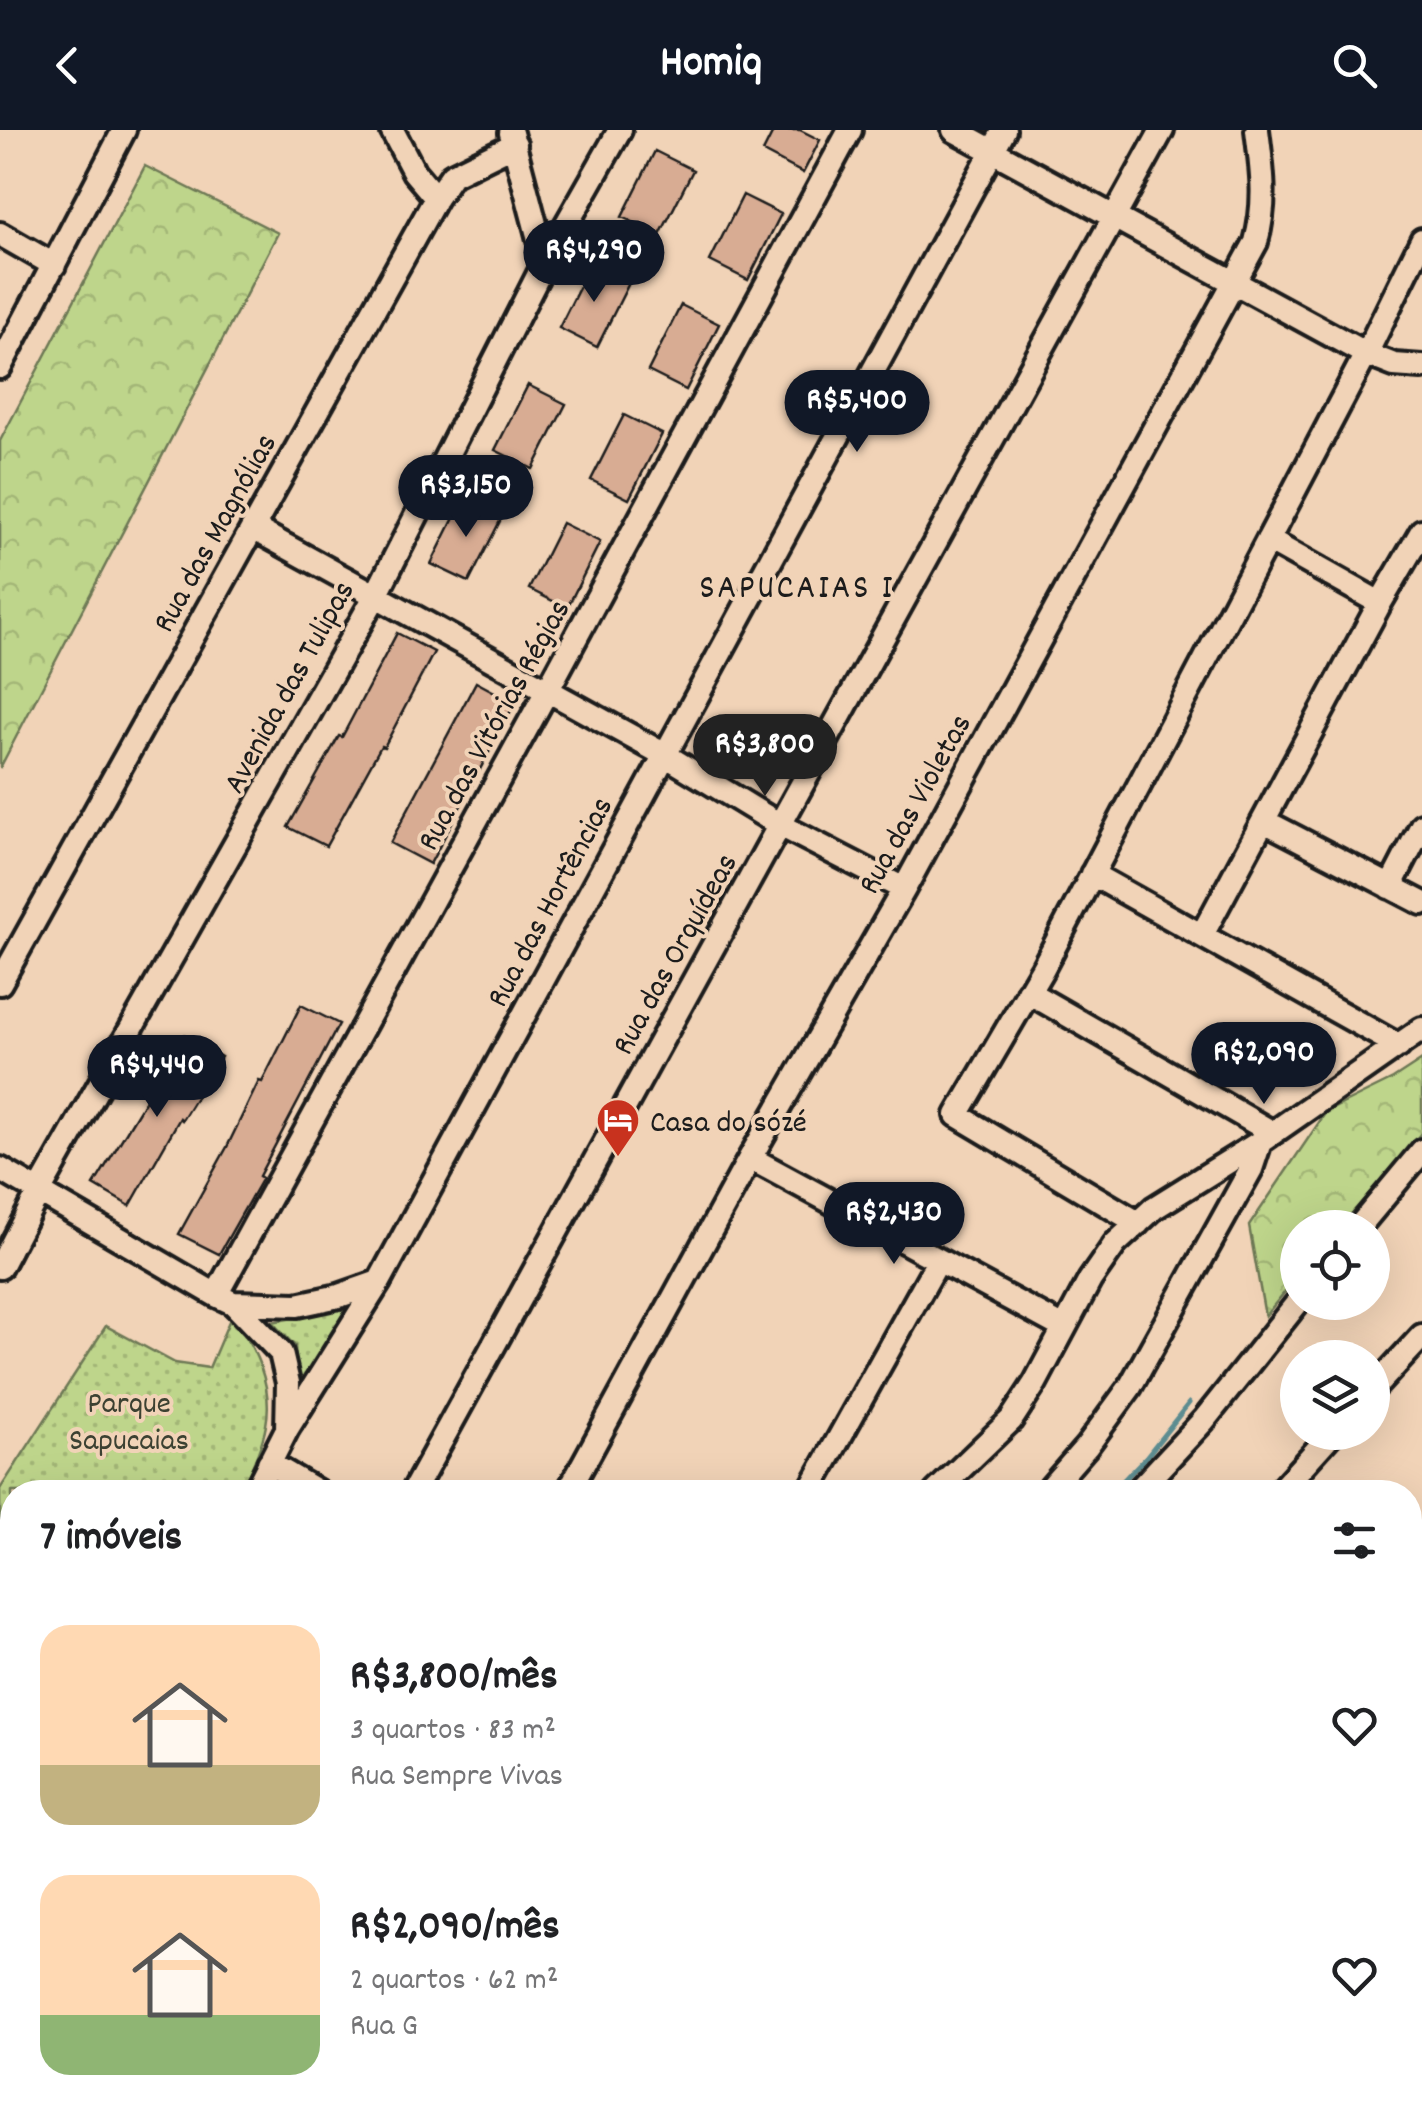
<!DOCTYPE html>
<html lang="pt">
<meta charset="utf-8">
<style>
body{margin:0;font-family:Dekko,sans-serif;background:#f2f2f2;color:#202124;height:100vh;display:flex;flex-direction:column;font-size:38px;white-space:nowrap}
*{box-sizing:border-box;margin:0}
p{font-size:32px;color:#757577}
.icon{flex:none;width:55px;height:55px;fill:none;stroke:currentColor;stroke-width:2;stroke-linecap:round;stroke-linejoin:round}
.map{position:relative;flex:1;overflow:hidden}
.sheet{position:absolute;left:0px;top:1350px;width:1422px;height:640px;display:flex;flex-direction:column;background:#fff;border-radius:40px 40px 0 0;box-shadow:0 10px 40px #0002}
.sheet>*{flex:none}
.fabs{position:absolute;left:1280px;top:1080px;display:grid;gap:20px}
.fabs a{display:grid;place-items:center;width:110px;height:110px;border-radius:50%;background:#fff;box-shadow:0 10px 40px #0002;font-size:50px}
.price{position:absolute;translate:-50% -85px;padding:0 22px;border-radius:35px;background:#111827;color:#fff;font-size:32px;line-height:65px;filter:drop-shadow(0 2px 5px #0008)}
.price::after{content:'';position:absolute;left:50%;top:60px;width:30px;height:22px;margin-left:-15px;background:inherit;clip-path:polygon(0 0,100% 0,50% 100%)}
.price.active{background:#222;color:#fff}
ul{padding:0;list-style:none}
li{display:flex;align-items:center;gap:30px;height:250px;padding:0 40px}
li span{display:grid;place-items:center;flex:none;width:280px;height:200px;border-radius:30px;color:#555}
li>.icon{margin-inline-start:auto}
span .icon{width:120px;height:120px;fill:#fffc;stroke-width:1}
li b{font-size:42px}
h2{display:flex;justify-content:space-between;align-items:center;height:120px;padding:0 40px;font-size:42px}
header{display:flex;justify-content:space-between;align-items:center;height:130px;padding:0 40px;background:#111827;color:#fff;font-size:45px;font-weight:800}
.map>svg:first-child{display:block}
.forest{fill:url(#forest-crowns);stroke:#6d7854;stroke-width:2.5}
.park{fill:url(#park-dots);stroke:#6d7854;stroke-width:2.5}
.water{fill:url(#water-waves);stroke:#5c8c90;stroke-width:2.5}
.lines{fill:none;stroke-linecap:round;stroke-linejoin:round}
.stream{stroke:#5c8c90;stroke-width:5}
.building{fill:#d8ac93;stroke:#1c1c1c;stroke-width:2.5}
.minor-casing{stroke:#1c1c1c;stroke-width:30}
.minor{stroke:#f1d3b7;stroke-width:22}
.labels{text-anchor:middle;stroke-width:8;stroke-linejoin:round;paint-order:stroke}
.street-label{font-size:32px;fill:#1c1c1c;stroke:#f1d3b7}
.poi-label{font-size:32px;fill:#1c1c1c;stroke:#f1d3b7;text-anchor:start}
.park-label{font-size:32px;fill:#3c4132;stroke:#f1d3b7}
.neighbourhood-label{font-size:35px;letter-spacing:2.5px;fill:#1c1c1c;stroke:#f1d3b7}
</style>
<header><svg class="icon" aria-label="back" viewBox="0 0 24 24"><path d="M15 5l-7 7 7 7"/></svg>Homiq<svg class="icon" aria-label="search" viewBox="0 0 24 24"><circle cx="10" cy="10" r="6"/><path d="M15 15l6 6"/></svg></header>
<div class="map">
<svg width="1422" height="1990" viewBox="0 0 1422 1990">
<defs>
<pattern id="forest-crowns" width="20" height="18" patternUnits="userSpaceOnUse" patternTransform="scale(2.5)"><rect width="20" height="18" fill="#bed58b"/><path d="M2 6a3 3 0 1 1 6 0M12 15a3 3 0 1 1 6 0" fill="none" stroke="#a3b677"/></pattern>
<pattern id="park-dots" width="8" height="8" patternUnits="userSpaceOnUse" patternTransform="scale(2.5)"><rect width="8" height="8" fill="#bed58b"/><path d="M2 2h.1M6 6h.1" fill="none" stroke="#a3b677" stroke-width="1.8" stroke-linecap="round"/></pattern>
<pattern id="water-waves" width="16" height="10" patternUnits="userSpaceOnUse" patternTransform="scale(2.5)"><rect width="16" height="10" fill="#86d7dd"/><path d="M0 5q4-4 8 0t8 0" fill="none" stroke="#73b8bd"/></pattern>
</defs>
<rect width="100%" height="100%" fill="#f1d3b7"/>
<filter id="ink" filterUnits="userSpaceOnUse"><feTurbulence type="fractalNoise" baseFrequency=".01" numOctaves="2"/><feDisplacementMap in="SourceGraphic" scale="20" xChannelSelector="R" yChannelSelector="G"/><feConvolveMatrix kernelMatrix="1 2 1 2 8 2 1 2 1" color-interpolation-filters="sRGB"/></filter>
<g filter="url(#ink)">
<path class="forest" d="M145,36L278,103L0,638V311Z
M1422,930V1002L1340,1097L1298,1098L1297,1147L1265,1186L1249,1096L1326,982L1393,949Z"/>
<path class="park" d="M356,1176L298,1260L295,1216L272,1192Z
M232,1184C254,1217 274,1254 266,1295C262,1318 250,1341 241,1362H12V1938L0,1941V1359L106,1196L175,1233L209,1238Z"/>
<path class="water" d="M12,1562V1867L10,1870L0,1873V1574Z"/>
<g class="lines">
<path class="stream" d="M1112,1362L1146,1327L1189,1273
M0,1971L12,1967
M277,1978L301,1990"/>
</g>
<path class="building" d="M774,0H800L820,10L803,43L763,22Z
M655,21L693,40L660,105L622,87Z
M743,65L781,84L748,150L710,131Z
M592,132L630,151L597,217L559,198Z
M681,175L719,194L686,260L648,241Z
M528,255L566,274L533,339L495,320Z
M624,285L662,304L629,369L591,350Z
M464,368L502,387L469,452L431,434Z
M562,393L600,412L567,478L529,459Z
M397,503L434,522L384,617L381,616L326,716L288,697L339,606L342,607Z
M476,552L515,573L430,734L390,713Z
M301,875L339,894L259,1046L262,1048L219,1124L179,1104L227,1017L259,951L262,952Z
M185,905L221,927L182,990L180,988L130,1076L94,1055Z"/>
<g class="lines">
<g class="minor-casing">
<path id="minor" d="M392,0L414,42L436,68
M954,0L1366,224L1394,235L1422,237
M511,3L545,132
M0,104L54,135
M0,237L124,0
M253,398L665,625L780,695L904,759
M1268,410L1380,473
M1264,691L1422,773
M1092,744L1399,916
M1390,757L1422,695
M1202,805L1380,473L1422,401
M0,853L436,68L452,45L515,14
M1028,862L1273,1003
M750,1028L1064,1198
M0,1039L216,1165L233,1173L281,1223L288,1253L287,1299L255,1362
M1138,1093L957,985L1043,838L1366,224L1422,110
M1358,1098L1422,1021
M0,1137L40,1060L376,465L545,132L620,0
M216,1165L547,561L850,0
M233,1173L297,1175L339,1166L379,1152
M1372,1260L1422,1206
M287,1299L379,1152L1004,0
M269,1333L318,1362
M413,1362L1162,0
M568,1362L750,1028L904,759L1256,112C1267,72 1262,40 1257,0
M809,1362L938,1131
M936,1362L1011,1290L1035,1253L1090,1150L1115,1114L1154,1078L1260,1012L1422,899
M1047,1362L1087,1316L1130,1257L1251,1039L1260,1012
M1137,1362L1204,1290L1298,1172
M1279,1362L1333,1302
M1410,1550L1422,1530
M1410,1687L1422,1690
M1410,1889L1422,1893
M0,1951L12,1947
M237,1978L262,1990
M306,1978L321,1990
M0,1987L27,1978
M429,1990L430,1978
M565,1990L566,1978
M700,1990L703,1978
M851,1990L857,1978
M1125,1990L1133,1978"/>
</g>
<use href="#minor" class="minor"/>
</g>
</g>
<defs>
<g id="hotel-pin" transform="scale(2.25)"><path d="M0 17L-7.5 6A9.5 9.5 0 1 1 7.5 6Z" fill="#c8321e" stroke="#f1d3b7"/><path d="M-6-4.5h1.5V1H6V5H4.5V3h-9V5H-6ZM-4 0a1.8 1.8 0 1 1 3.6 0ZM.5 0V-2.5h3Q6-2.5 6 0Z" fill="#fff"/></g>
</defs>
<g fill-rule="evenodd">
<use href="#hotel-pin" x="618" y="990"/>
</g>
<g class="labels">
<g class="street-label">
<text transform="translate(213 402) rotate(-61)" y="11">Rua das Magnólias</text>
<text transform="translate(287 556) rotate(-61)" y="11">Avenida das Tulipas</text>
<text transform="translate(492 594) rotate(-61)" y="11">Rua das Vitórias Régias</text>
<text transform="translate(913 673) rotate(-61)" y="11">Rua das Violetas</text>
<text transform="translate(548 771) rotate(-62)" y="11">Rua das Hortências</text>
<text transform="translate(673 823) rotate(-61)" y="11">Rua das Orquídeas</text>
</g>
<g class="poi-label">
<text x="650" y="1001">Casa do sózé</text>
</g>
<g class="park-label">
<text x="129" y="1282">Parque<tspan x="129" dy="37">Sapucaias</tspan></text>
</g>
<g class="neighbourhood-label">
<text x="797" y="467">SAPUCAIAS I</text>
</g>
</g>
</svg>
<div class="fabs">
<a><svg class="icon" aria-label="locate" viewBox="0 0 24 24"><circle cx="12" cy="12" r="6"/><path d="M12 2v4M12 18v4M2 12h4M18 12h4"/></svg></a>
<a><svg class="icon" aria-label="layers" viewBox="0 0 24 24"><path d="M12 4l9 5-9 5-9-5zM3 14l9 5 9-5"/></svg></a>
</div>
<b class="price" style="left:594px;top:175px">R$4,290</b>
<b class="price" style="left:857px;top:325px">R$5,400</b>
<b class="price" style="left:466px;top:410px">R$3,150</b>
<b class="price active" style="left:765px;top:669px">R$3,800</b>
<b class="price" style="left:1264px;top:977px">R$2,090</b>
<b class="price" style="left:157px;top:990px">R$4,440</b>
<b class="price" style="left:894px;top:1137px">R$2,430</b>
<section class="sheet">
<h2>7 imóveis<svg class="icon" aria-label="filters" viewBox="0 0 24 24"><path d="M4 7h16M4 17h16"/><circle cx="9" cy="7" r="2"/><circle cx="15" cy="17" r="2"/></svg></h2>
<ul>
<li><span style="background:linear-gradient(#ffd9b3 70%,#c2b280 0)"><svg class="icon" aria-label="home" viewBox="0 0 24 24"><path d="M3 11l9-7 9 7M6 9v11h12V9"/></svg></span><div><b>R$3,800/mês</b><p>3 quartos · 83 m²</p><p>Rua Sempre Vivas</p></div><svg class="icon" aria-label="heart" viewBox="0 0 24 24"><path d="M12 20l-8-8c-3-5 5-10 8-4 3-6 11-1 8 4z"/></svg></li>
<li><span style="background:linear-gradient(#ffd9b3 70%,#8fb573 0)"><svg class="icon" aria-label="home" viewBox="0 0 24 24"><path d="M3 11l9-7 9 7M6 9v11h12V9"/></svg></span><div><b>R$2,090/mês</b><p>2 quartos · 62 m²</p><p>Rua G</p></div><svg class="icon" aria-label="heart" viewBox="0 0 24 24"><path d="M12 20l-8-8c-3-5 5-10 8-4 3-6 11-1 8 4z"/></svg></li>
</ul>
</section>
</div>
